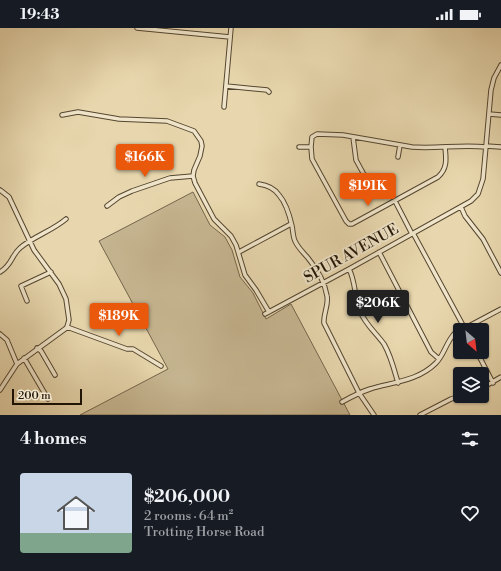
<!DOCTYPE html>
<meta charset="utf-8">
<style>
body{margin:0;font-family:"Libre Bodoni",serif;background:#20242c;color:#f1f3f6;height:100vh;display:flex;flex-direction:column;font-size:15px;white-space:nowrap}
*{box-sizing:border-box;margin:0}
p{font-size:13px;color:#9ea1a6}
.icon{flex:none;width:22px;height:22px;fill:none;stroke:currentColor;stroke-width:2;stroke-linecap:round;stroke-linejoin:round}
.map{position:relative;height:387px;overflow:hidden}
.sheet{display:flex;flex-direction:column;background:#171b24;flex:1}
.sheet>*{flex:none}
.needle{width:26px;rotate:152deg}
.buttons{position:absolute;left:453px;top:295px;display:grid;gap:8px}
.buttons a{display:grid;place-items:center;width:36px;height:36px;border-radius:4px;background:#171b24;box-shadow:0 1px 3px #0004;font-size:20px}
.scale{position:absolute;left:12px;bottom:10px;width:70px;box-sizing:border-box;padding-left:4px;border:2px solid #221506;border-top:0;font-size:11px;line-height:14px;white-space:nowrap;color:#221506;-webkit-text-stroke:3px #f0e5ca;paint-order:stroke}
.price{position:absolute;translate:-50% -34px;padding:0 9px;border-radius:4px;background:#ea580c;color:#fff;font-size:13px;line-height:26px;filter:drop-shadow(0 1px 2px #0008)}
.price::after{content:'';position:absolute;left:50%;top:24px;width:12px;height:9px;margin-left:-6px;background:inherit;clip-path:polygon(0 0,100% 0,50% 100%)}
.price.selected{background:#222;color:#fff}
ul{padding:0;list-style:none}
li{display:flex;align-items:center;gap:12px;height:100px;padding:0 20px}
li span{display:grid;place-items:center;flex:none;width:112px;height:80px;border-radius:4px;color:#555}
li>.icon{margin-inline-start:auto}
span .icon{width:48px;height:48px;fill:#fffc;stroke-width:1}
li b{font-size:17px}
h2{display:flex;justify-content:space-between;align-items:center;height:48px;padding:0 20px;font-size:17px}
.status{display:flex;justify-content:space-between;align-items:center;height:28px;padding:0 20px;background:#171b24;direction:ltr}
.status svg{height:11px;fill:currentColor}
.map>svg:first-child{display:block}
.green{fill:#c6b691;stroke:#74664c}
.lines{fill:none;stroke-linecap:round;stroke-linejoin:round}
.minor-casing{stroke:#544630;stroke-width:5.5}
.minor{stroke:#f0e5ca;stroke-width:3.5}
.labels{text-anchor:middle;stroke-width:4;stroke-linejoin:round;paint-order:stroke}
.street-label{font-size:15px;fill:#221506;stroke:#f0e5ca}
</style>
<div class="status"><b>19:43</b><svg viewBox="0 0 49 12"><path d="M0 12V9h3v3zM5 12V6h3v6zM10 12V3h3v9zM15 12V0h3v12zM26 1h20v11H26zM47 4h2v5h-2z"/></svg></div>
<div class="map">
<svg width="501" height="387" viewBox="0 0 501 387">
<rect width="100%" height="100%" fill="#e8d7ae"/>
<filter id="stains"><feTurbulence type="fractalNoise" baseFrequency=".005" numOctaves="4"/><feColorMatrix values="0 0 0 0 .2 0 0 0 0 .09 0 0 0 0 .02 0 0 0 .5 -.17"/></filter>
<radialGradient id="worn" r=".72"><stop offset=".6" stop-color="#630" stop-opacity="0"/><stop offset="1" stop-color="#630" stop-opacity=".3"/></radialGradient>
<path class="green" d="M193,164L210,197L225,209L232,222L240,249L253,265L266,291L291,276L350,387H80L168,341L99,213Z"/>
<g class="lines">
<g class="minor-casing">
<path id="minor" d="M137,0L230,9
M226,58L267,62L269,64
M224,79L231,0
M489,86L501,87
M62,87L78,84L119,91L167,93L194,103L201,113L202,118L200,128L194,142L193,148L195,155L214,191L231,208L236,217L245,247L256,262L269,284
M353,109L356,132L368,154
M486,118L501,119
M299,119H311
M445,119C446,130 448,140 438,149L352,196H349L346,193L312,131L311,119L312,109L317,106L343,107L412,119C437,121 461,116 486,119
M398,129L400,117
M259,156C267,157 274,160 279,167C286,175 290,189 292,198C293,203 293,209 295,213C298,220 304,225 308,230C317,241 325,255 327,268C329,277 323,286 324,295L359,365L374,387
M0,162L9,169L34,222L59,256L66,271L69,292L67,299L65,301L17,336L0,362
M395,173L412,206
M107,178L119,169L132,163L170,150L193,148
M461,179L465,188L483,211L501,245
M413,205L465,301
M239,224L291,196
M379,224L431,324L439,331
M349,241C356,254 354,269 360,283C365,296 376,305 384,316C391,328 394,341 398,355
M0,244C12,237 11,228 20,220C34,208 52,203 66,191
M27,273L21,258L51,244
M265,286L349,241L471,173L478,166L483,151L491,62L494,50L501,37
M67,299L127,321H133L161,338
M0,306L7,312L17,336
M37,320L41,323L55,347
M477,324L493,355
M24,330L48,371
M482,360L501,349
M342,374C351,369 360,364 370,361C393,354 418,353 436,335C444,327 446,315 454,306L501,281
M420,387L451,371L460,368"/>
</g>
<use href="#minor" class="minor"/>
</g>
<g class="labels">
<g class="street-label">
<text transform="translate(351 225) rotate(-29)" y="5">SPUR AVENUE</text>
</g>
</g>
<rect width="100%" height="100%" filter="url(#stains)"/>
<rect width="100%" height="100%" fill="url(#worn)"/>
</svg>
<div class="buttons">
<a><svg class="needle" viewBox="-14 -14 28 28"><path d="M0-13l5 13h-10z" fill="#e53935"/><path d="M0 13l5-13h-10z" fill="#9ea1a6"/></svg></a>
<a><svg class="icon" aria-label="layers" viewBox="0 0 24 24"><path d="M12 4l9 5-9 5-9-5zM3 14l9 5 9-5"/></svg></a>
</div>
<div class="scale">200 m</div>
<b class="price" style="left:145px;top:150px">$166K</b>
<b class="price" style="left:368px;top:179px">$191K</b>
<b class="price selected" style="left:378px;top:296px">$206K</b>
<b class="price" style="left:119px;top:309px">$189K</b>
</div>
<section class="sheet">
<h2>4 homes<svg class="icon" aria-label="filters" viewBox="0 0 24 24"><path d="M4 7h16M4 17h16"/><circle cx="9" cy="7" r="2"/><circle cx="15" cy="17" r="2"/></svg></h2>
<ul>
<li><span style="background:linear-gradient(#c9d6e8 75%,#7fa58c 0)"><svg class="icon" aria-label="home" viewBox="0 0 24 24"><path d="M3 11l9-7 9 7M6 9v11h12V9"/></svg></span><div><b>$206,000</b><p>2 rooms · 64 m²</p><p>Trotting Horse Road</p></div><svg class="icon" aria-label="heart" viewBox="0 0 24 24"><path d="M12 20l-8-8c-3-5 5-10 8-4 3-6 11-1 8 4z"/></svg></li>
</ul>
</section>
